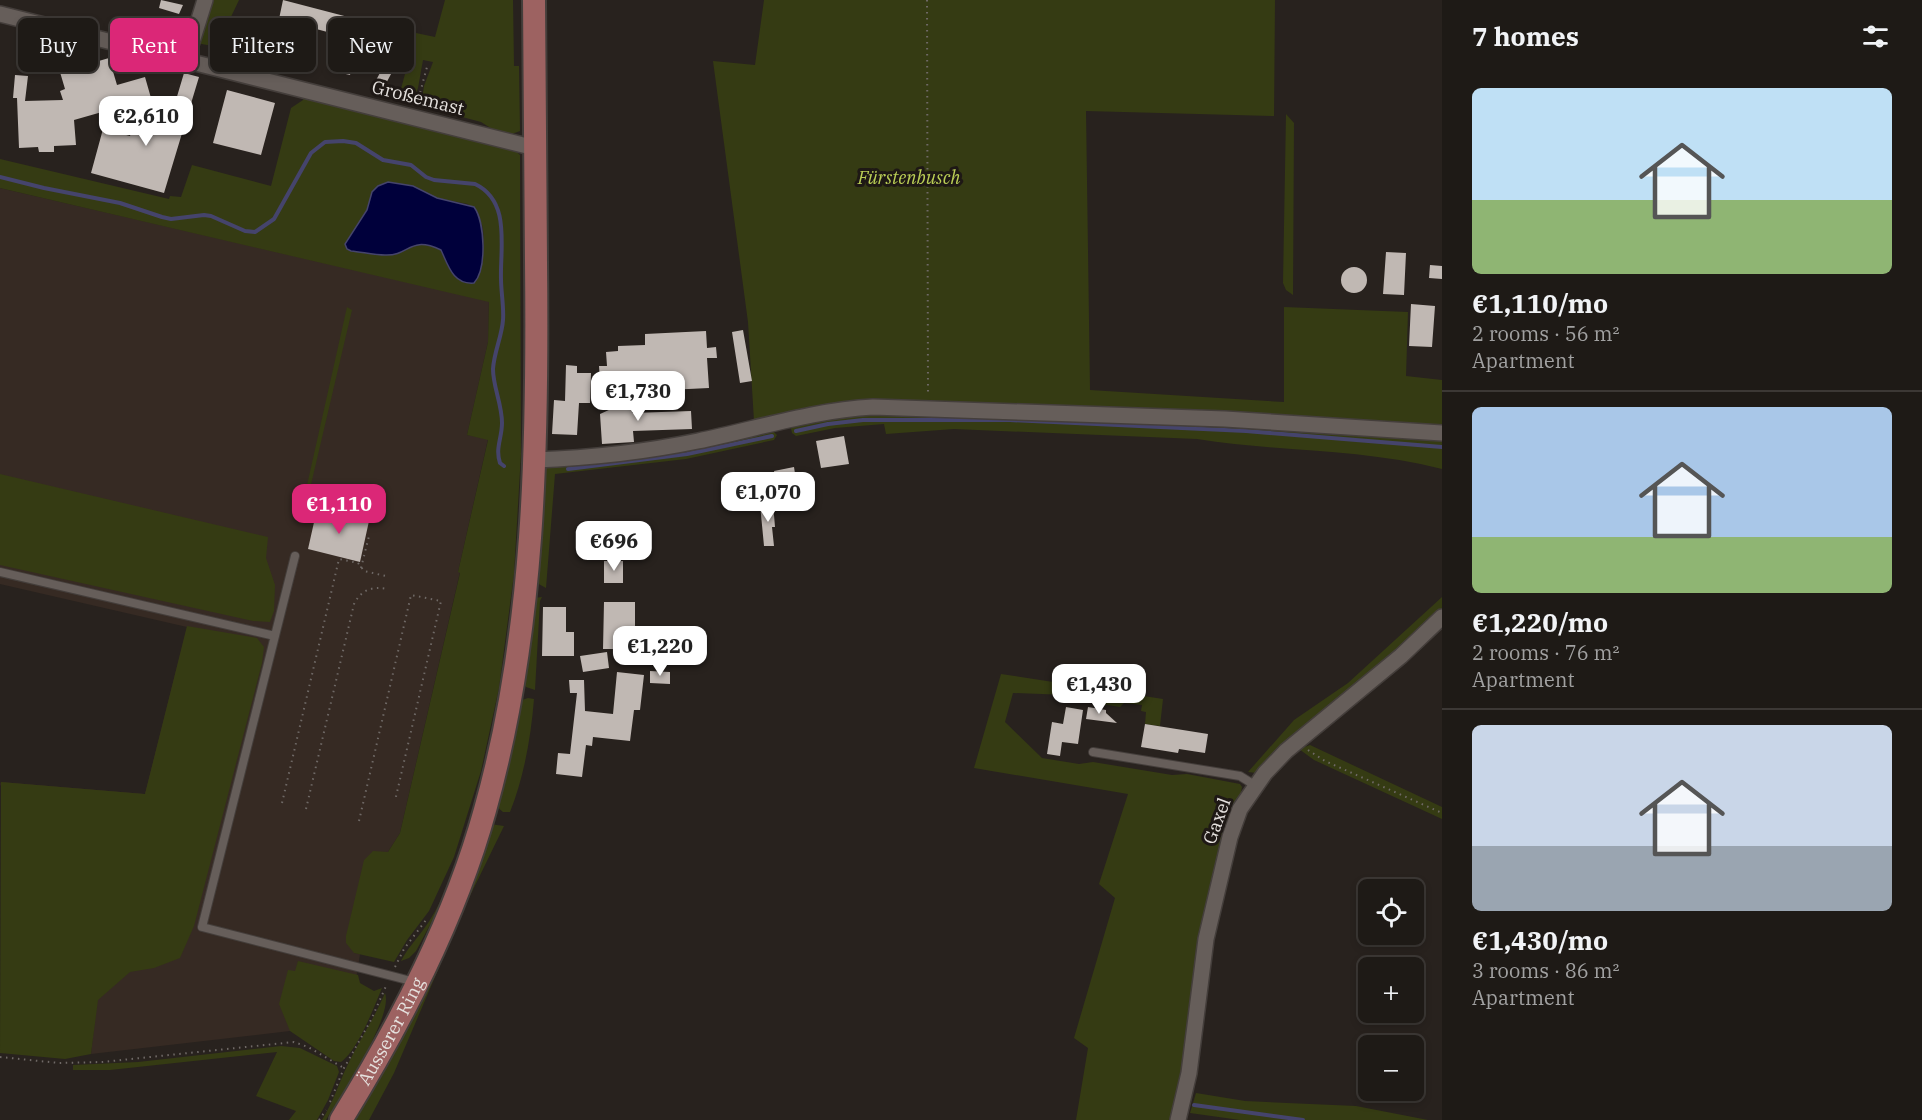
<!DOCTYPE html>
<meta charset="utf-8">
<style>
body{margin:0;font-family:"IBM Plex Serif",serif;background:#26231f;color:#f1f3f6;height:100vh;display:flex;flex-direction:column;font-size:22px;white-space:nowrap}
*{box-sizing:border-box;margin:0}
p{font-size:20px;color:#a1a1a1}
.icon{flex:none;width:33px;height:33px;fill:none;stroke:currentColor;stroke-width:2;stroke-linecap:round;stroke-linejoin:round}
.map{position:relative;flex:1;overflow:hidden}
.details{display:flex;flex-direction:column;background:#1e1a16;width:480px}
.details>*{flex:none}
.guide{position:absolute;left:18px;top:18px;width:570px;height:54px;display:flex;gap:12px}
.buttons{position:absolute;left:1358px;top:879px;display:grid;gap:12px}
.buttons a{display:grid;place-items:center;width:66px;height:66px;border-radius:9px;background:#1e1a16;box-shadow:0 3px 9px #0003,0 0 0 2px #3c3835;font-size:30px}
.price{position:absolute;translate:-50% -51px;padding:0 14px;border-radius:12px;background:#fff;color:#222;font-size:20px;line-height:39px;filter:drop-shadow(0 2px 3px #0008)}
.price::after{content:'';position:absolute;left:50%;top:36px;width:18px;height:14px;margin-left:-9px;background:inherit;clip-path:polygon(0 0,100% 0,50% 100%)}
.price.on{background:#db2777;color:#fff}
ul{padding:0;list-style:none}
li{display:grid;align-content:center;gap:12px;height:318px;padding:0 30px}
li+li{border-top:2px solid #3c3835}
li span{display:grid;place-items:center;height:186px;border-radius:9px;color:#555}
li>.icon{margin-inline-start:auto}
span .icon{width:108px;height:108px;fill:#fffc;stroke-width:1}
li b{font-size:26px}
h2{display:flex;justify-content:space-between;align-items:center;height:72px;padding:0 30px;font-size:26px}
.chip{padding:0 21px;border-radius:9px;background:#1e1a16;box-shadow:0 3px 9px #0003,0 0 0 2px #3c3835;font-size:21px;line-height:54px}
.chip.on{background:#db2777;color:#fff}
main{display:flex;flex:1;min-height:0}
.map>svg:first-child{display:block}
.built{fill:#362a23}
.green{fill:#353b13;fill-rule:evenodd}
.water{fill:#00003b;stroke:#45446c;stroke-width:1.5}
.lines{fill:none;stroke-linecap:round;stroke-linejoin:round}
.stream{stroke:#45446c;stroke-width:4}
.building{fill:#c0b8b3}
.service-casing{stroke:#443e3b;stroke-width:10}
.minor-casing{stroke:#443e3b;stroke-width:18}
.primary-casing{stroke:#443e3b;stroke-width:26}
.path{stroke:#6f6966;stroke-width:2;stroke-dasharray:1.5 4.5;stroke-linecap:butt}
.service{stroke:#665e5a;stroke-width:8}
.minor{stroke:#665e5a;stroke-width:15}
.primary{stroke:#9d6261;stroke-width:22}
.labels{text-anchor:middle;stroke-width:6;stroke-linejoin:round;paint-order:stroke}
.street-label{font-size:18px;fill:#e5e1de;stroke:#1e1815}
.park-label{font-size:18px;font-style:italic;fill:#bace55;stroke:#1e1815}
</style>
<main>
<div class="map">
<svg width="1442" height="1120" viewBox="0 0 1442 1120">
<rect width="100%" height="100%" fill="#28221e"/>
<path class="built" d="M0,188L489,301L488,342L467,435L488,439L458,572H460L400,833L388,852L354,953L360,954L356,979L307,1029L91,1054L97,1000L0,784L1,782L145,794L187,627L0,584Z"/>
<path class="green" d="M209,0H239L221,38L213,46L196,43Z
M445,0H513L514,66H519L520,131L512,134L497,132L481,122L421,106L424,86L433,62L423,60L418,88L411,104L398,100L416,33L435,37Z
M764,0H1275L1274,116L1086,111L1090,390L1284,402V307L1408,312L1406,376L1442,380V427L921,401L754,421L748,322L713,61L755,65Z
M306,93L514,149L520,155L521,454L514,574L499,688L481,771L454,857L429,911L407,940L394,962L354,953L346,943V936L364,860L373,851L388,852L400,833L460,573L458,572L488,440L467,435L488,342L489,302L0,188V159L169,199L170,196L181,197L192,165L271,186L291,108L303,100ZM378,186H413L437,198L468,204C472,210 479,218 482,225C486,236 482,274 474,283C453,285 448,265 441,250L427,243L413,245L398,252L351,251L347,249L346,244L367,210L372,192Z
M1286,114L1294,123L1293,295L1286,290L1283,283Z
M347,307L352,310L309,493L305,494Z
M890,410L1442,436V469C1361,448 1278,452 1197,439L954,429L886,434L884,424L835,428L796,436L792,433L790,424Z
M771,429L777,435L774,440L686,459L555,474L546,588L535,582L542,470L555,463Z
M0,474L268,537L266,558L275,585L274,611L270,622L253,621L0,565Z
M542,597L540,601L535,690L526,687L522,680L534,598Z
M1442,597V612L1257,773L1248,772L1294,720L1348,683Z
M187,626L257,638L264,647L262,663L194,926L180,958L154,968L130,972L98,1000L91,1054L65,1059L0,1053L1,782L145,794Z
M1001,674L1163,699L1160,726L1145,724L1146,712L1141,711L1142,705L1124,703L1120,707L1070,699L1067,695L1013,693L1005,722L1042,758L1079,764L1093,762L1172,775L1187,774L1240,784L1242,787L1186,1069L1174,1120H1076L1088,1048L1074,1038L1115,898L1099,884L1128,794L974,768Z
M528,698L534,699C531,737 524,777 510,812H503L495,805L519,701Z
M1310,745L1442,807V819L1314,760L1299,749Z
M490,824L504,826L467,902L394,1073L369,1120H351Z
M462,852L445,897L416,951L409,958L401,961C407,949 415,941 423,930C440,908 450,878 462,852Z
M298,961L358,975L360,983L374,991L382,988C374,1007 358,1050 341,1062L334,1061L290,1031L279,1004L288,970L295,971Z
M385,993C394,1016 340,1097 326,1120H322C333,1102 339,1083 348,1064C360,1039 374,1019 385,993Z
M281,1046L300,1048L337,1066L339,1072L328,1100L317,1120H289L296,1111L256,1096L277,1052L110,1070H73V1065L138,1062Z
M1196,1093L1245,1101L1356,1106L1428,1120H1240L1190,1113Z"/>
<path class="water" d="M388,182L413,186L437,198L474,207C485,222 487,269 474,283C453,285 448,265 441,250C409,235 410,256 385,255C374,255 362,252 351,251L347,249L345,244L367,210L372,192L378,186Z"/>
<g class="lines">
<path class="stream" d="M0,177L44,188L120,203L162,217L171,219L204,215L211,216L245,231L255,232L274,219L311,153L325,142L343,141L356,143L383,160L411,165L426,177L434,180L475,184C511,201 500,247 501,279C501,292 504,306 503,320C502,336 494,352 493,369C493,387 502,404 502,423C502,438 495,448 500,463L504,466
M796,431L828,424L863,420H1010L1246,431L1442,447
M568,469L687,454L772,436
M1194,1105L1303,1120"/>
</g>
<path class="building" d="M161,0L183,5L179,14L159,8Z
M283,0L398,30L393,49L359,40L350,75L337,72L346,37L279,19Z
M244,32L279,41L275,59L239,50Z
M74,53L78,67L109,58L117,85L145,77L151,98L74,120L76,145L54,146V152H39L38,147L19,148L17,98H13L15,75L28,76L25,101L63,100L60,91L65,89L57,62L65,59L64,56Z
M389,56L398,61L383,89H377L374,84Z
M184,73L199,77L164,193L91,173L103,129L130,136L134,121L167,130Z
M227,90L275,103L261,155L213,143Z
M1386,252L1406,253L1404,295L1383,294Z
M1430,265L1442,266V279L1429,278Z
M1341 280a13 13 0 1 1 26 0a13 13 0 1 1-26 0Z
M1411,304L1435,306L1432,347L1409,346Z
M743,330L752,381L740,383L732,332Z
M706,331L707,348L716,347L717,358H707L709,388L647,391V379L600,381L599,366H607L606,352L618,351V346L645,345V334Z
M566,365L577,366V373H591L590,403H579L577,435L552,434L554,400L565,401Z
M631,399L632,413L691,411L692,429L633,431L634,442L602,444L600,414L611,409V401Z
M844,436L849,464L821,468L816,441Z
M794,467L798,493L779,497L774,471Z
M773,503L775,527H772L774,546H764L760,504Z
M317,509L369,521L360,562L308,549Z
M604,561H623V583H604Z
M604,602H635V649H603Z
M543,607H566V632H574V656H542Z
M607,652L609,668L583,672L580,656Z
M650,671L670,672V684L650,683Z
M617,672L644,675L640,710H634L630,741L593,737L592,746L586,745L582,777L556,774L558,753L570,754L577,693H570L569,680H584L585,711L613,714Z
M1066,707L1083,710L1078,744L1062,742L1060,756L1047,754L1052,722L1063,724Z
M1088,707L1106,710V713L1117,723L1086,719Z
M1145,724L1208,734L1205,753L1179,749L1178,753L1141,747Z"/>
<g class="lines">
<g class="service-casing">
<path id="service" d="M295,556L202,927L415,982
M0,572L275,636
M1093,752L1240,776L1256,786"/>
</g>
<g class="minor-casing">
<path id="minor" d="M0,14L535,148
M186,61L205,0
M535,460C589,458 645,452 698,441C756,429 814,410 873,407L1225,419L1442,433
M1178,1120L1189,1073L1206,939L1230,837L1240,809L1265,773L1286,751L1401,656L1442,617"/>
</g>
<g class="primary-casing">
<g id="primary">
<path id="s1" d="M341,1120C400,1024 455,919 485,810C535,632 538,445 536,262C536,174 535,87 534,0"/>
</g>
</g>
<path class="path" d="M927,0L928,396
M417,104L427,67
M361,568L369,536
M1308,750L1325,761L1442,813
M282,803L339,559L358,563L364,571L386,576
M306,809L354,604C361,590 372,586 387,589
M359,821L411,595L441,601L395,801
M395,967L404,949L426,920
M0,1057L59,1063L102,1062L294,1042L308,1047L344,1068
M330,1102L344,1068L371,1020L386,986
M319,1120L326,1110"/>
<use href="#service" class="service"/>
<use href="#minor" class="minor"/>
<use href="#primary" class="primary"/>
</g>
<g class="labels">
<g class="street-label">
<text transform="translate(418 98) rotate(14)" y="6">Großemast</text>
<text transform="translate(1217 821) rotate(-70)" y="6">Gaxel</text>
<text dy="6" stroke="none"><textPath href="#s1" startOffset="102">Äusserer Ring</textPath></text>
</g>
<g class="park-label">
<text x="909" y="184">Fürstenbusch</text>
</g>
</g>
</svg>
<div class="buttons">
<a><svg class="icon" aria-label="locate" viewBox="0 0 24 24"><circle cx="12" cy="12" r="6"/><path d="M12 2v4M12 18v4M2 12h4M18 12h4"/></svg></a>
<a>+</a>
<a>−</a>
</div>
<b class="price" style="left:146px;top:147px">€2,610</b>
<b class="price" style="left:638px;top:422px">€1,730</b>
<b class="price" style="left:768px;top:523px">€1,070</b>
<b class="price on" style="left:339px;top:535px">€1,110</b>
<b class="price" style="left:614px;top:572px">€696</b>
<b class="price" style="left:660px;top:677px">€1,220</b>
<b class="price" style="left:1099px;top:715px">€1,430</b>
<div class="guide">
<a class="chip">Buy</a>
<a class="chip on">Rent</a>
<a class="chip">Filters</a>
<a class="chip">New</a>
</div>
</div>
<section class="details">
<h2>7 homes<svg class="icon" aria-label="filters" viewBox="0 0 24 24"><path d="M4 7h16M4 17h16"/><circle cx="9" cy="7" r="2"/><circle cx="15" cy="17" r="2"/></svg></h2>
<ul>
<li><span style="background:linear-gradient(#bfe0f5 60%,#8fb573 0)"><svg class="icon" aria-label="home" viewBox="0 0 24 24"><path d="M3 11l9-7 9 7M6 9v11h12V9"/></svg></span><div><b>€1,110/mo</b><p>2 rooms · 56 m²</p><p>Apartment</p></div></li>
<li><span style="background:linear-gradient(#a9c7e8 70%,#8fb573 0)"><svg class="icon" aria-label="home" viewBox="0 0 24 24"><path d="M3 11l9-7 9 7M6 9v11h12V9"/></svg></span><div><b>€1,220/mo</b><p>2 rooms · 76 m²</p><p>Apartment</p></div></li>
<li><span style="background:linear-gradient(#c9d6e8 65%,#9aa5b1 0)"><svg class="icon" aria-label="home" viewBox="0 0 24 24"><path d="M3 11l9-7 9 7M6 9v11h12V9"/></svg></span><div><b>€1,430/mo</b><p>3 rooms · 86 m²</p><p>Apartment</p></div></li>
</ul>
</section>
</main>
